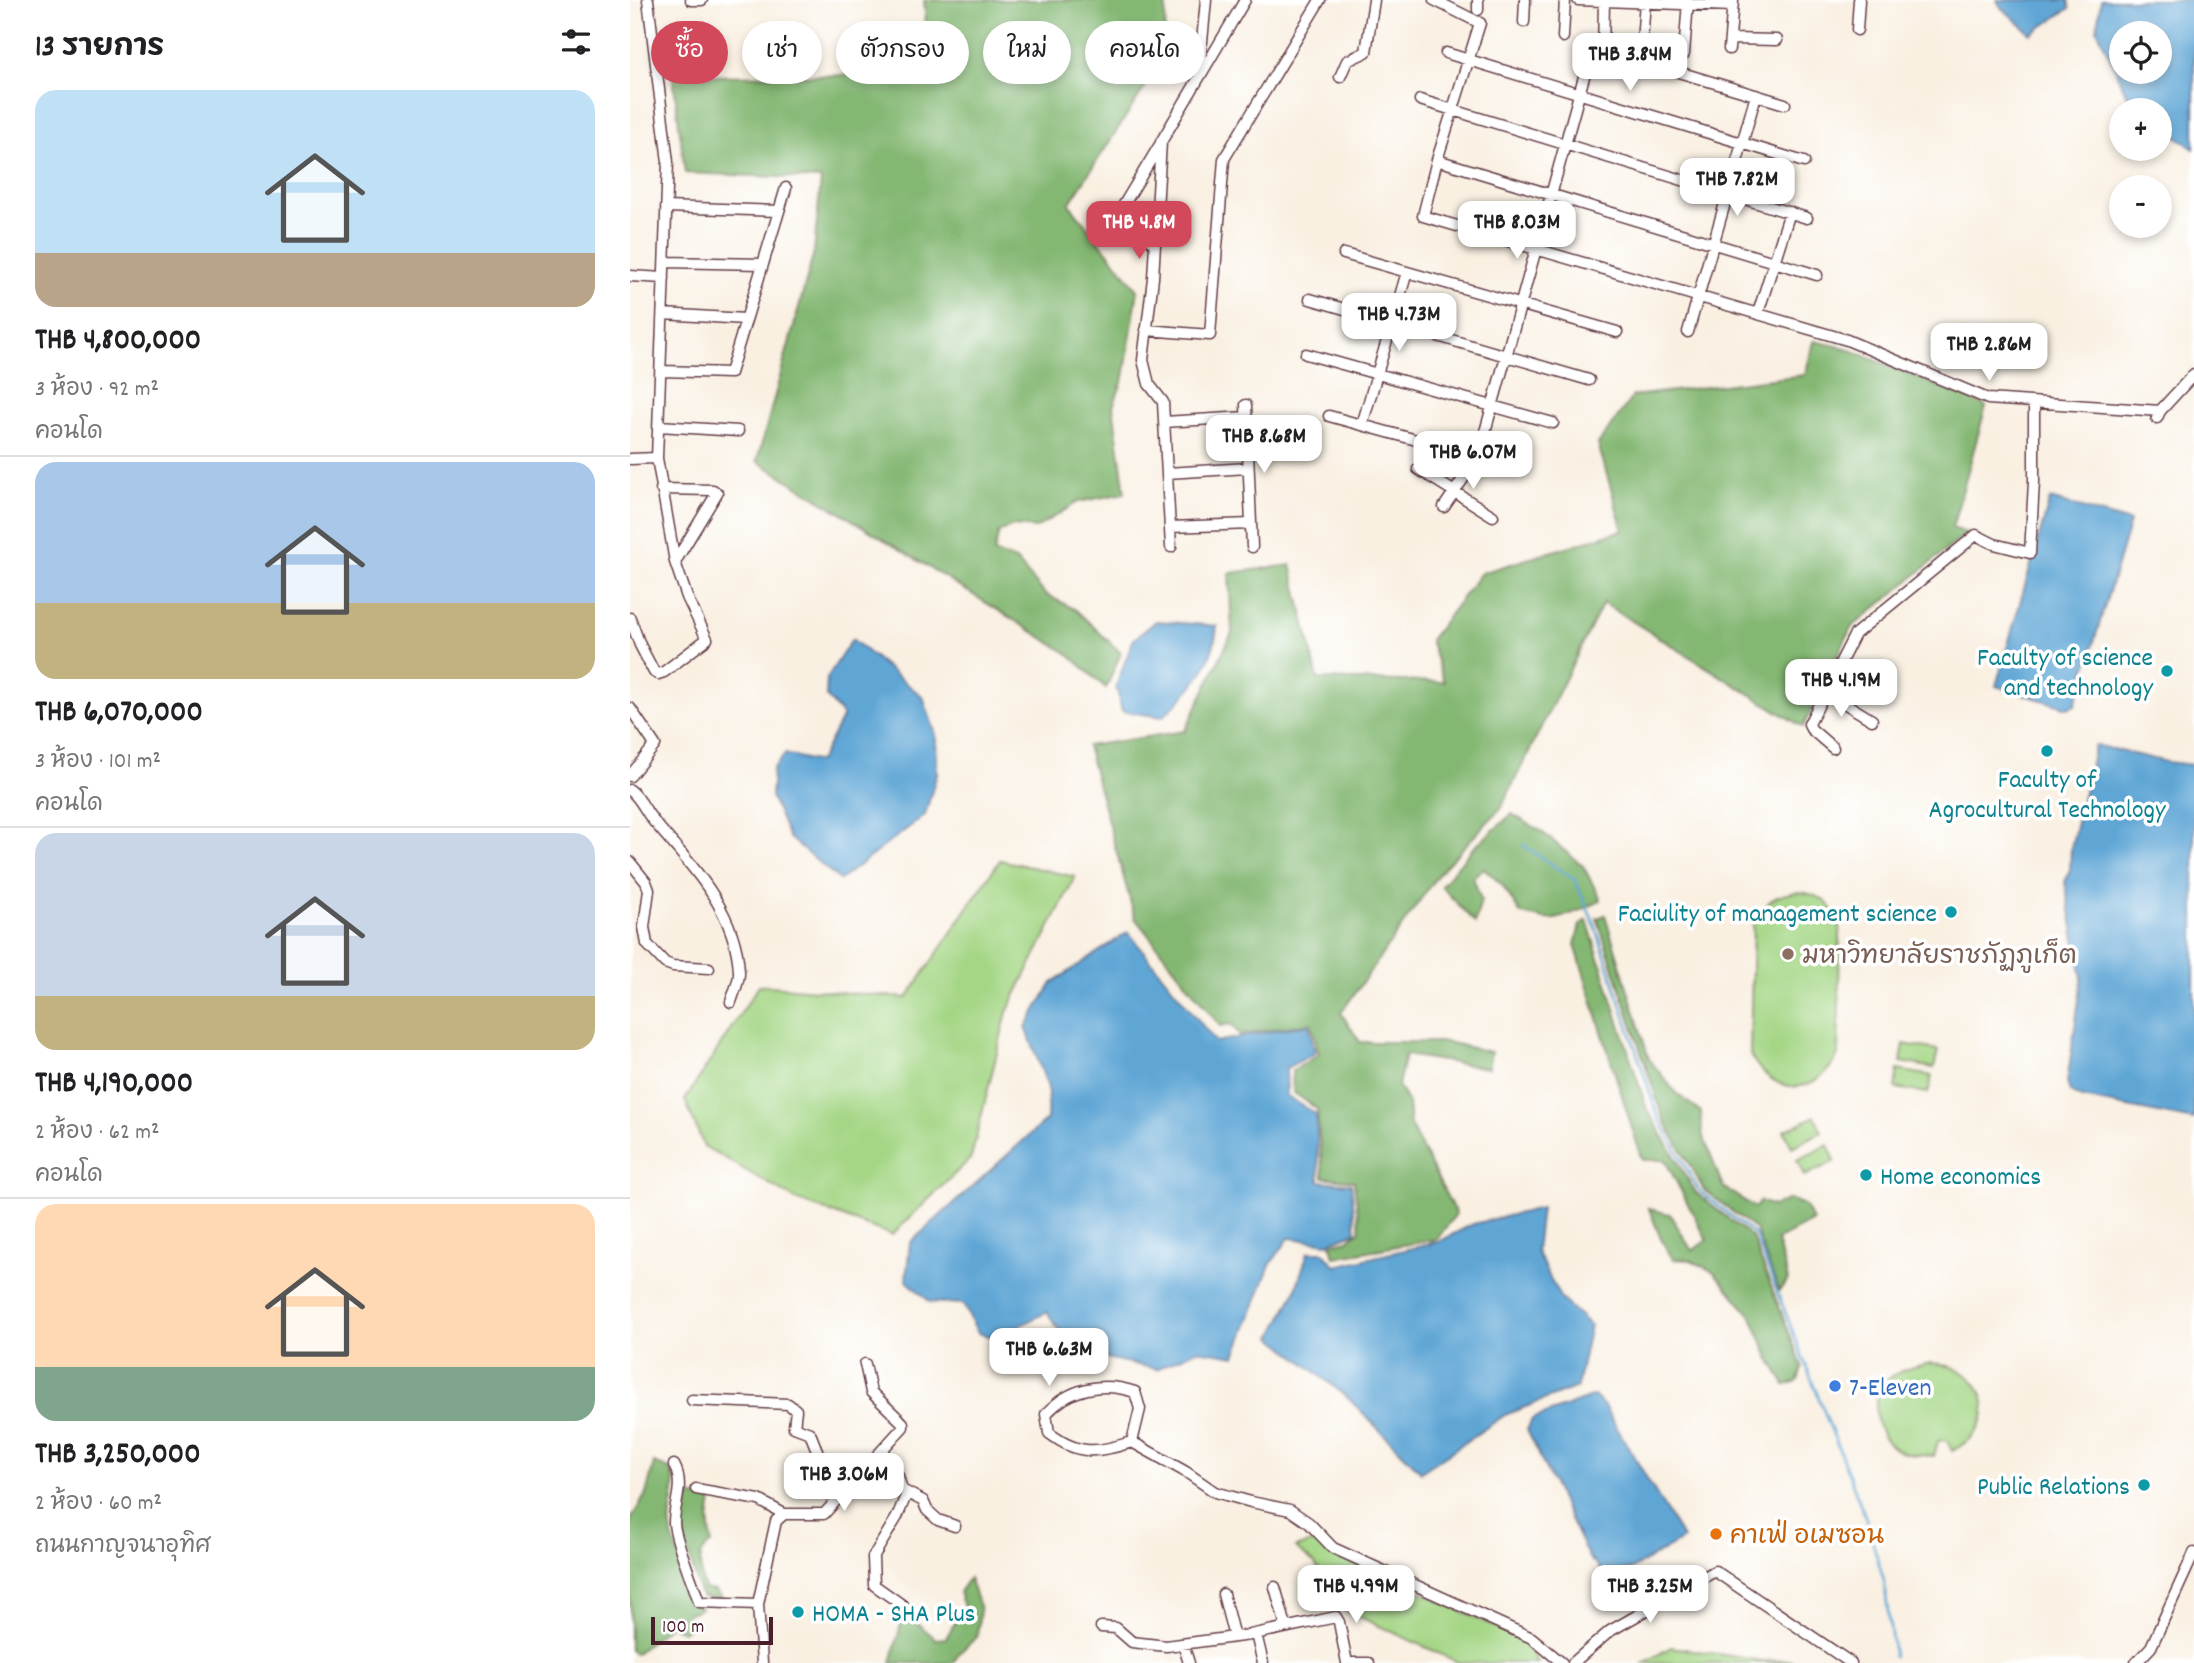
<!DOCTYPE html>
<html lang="th">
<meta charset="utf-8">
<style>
body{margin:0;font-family:Dekko,"Playpen Sans Thai",sans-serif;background:#f6f6f6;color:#202124;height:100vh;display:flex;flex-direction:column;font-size:26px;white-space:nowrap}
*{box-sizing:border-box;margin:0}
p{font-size:23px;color:#757577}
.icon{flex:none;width:38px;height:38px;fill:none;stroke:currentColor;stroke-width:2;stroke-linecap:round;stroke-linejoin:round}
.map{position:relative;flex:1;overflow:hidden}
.panel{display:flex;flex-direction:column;background:#fff;width:630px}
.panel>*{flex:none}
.banner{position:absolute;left:21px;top:21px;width:665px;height:63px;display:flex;gap:14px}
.tools{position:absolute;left:1479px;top:21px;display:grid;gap:14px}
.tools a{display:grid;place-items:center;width:63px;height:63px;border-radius:50%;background:#fff;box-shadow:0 4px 10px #0003;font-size:35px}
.scale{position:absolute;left:21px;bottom:18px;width:122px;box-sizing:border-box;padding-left:7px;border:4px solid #4a1f2b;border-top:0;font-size:19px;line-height:24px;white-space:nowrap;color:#4a1f2b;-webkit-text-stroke:5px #fff;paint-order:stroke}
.price{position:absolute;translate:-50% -60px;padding:0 16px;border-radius:14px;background:#fff;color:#222;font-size:23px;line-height:46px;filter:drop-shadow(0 2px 4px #0008)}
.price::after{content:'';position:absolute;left:50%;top:42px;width:21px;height:16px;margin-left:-10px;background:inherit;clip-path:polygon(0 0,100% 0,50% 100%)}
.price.on{background:#d1495b;color:#fff}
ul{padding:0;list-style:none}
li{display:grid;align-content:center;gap:14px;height:371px;padding:0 35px}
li+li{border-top:2px solid #e0e0e0}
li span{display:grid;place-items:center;height:217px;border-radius:21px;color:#555}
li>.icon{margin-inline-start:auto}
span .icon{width:126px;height:126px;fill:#fffc;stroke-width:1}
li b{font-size:30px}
h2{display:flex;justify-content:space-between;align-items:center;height:84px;padding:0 35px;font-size:30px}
.pill{padding:0 24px;border-radius:32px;background:#fff;box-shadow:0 4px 10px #0003;font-size:24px;line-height:63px}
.pill.on{background:#d1495b;color:#fff}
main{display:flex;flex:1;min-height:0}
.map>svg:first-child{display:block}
.green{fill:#a4d685;stroke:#777a58;stroke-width:2}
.forest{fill:#83b772;stroke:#666b4e;stroke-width:2}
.water{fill:#5fa6d5;stroke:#546280;stroke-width:2;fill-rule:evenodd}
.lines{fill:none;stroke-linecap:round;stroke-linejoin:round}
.stream{stroke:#5fa6d5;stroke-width:2.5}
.street-casing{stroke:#643e46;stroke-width:13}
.street{stroke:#fff;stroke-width:10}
.culture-dot{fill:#0f9aa8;stroke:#fff;stroke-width:2.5}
.education-dot{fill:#8d6e63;stroke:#fff;stroke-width:2.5}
.shop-dot{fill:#3f7fe0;stroke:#fff;stroke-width:2.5}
.food-dot{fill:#e8710a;stroke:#fff;stroke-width:2.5}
.labels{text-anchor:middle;stroke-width:7;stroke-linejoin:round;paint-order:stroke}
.culture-label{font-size:26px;fill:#0d838f;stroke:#fff;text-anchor:end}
.education-label{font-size:26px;fill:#785e54;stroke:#fff;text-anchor:start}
.shop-label{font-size:26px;fill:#366cbe;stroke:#fff;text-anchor:start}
.food-label{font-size:26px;fill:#c56008;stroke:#fff;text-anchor:start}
</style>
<main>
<section class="panel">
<h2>13 รายการ<svg class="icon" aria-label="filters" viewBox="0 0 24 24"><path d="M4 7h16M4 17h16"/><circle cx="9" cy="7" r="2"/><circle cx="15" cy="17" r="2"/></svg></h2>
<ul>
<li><span style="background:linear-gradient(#bfe0f5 75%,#b9a48a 0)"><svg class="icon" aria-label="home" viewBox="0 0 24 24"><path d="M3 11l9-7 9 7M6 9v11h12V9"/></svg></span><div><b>THB 4,800,000</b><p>3 ห้อง · 92 m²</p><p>คอนโด</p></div></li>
<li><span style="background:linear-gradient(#a9c7e8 65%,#c2b280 0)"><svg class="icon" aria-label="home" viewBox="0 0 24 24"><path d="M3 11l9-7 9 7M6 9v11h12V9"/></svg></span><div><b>THB 6,070,000</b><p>3 ห้อง · 101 m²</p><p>คอนโด</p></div></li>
<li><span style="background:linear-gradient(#c9d6e8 75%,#c2b280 0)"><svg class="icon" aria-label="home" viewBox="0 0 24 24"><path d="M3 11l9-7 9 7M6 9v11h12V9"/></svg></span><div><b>THB 4,190,000</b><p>2 ห้อง · 62 m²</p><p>คอนโด</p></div></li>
<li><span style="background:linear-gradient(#ffd9b3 75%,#7fa58c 0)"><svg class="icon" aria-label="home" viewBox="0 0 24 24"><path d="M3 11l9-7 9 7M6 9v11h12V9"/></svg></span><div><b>THB 3,250,000</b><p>2 ห้อง · 60 m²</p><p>ถนนกาญจนาอุทิศ</p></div></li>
</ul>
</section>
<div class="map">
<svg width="1564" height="1663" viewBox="0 0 1564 1663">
<rect width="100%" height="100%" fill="#fff"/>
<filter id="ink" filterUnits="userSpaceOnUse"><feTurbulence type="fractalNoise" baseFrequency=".0143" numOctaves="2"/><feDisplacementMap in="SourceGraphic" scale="14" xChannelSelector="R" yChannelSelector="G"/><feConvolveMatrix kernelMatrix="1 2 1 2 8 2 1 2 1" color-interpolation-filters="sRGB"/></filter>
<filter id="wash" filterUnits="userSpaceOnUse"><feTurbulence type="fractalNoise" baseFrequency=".00686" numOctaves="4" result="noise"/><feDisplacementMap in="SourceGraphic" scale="28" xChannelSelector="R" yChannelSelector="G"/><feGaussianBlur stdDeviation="1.57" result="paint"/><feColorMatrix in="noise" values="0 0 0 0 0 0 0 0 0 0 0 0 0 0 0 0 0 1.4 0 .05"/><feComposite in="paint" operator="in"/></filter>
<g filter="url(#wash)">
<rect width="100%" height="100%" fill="#f9f0e2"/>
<path class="green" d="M370,860L445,877L377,1012L341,1158L262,1235L167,1200L74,1146L55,1100L129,985L277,998Z
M1170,892C1195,896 1203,905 1210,928L1208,1055C1185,1098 1142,1096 1120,1054L1123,924C1134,902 1144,894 1170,892Z
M1274,1044L1308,1050L1304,1068L1271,1062Z
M1268,1070L1302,1076L1298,1093L1265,1088Z
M1185,1116L1192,1132L1162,1147L1154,1131Z
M1198,1145L1205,1161L1175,1176L1167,1160Z
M1301,1363C1358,1367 1376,1423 1322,1451L1319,1443L1314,1440L1308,1441L1304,1456C1292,1455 1277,1456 1267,1450C1243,1435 1238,1396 1260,1378C1271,1369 1287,1366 1301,1363Z
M684,1542L891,1639L908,1663H830L712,1609L685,1564L665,1548Z
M1041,1647L1134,1661L1159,1660L1166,1663H1014Z"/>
<path class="forest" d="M294,0H536L534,58L439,204L508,290L494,377L483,406L495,493L448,502L406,528L383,526L369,532L364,553L386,560L415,594L446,610L491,653L476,688L437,653L127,461L184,252L191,179L55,173L43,76L300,75Z
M1184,341L1216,348L1356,406L1322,528L1337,533L1221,628L1173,727L973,603L871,808L809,873L711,1013L730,1042H816L861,1052L858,1068L775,1055L768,1085L778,1103L780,1125L826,1214L807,1239L704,1257L701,1244L718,1240L730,1230L724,1181L693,1177L687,1109L663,1092L662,1071L689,1054L681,1023L610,1035L601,1024L590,1026L505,918L457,746L555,731L602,633L599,573L661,565L688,679L814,682L800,640L851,573L993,530L968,444L1003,396L1175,375Z
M882,814L911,831L953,866L971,900C966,904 932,918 925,919C915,921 901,915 891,914L872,885L854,868L843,877L851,900L845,923L811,886L842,849Z
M975,915L1019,1059L1046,1093L1071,1112L1072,1133L1093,1187L1125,1208L1130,1201L1143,1206L1160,1199L1174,1205L1183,1221L1147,1240L1158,1280L1149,1291L1125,1229L1074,1190L1033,1118L967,918Z
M957,920L1016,1107L1066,1193L1122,1237L1172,1366L1168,1381L1155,1385L1139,1357L1122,1317L1084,1272L1061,1260L1043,1259L1032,1241L1019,1209L1040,1214L1062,1251L1077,1240L1035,1160H1012L945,945L950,925Z
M24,1463L40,1469C51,1492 37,1507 41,1529C43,1546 53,1565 58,1581L52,1594L71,1608L55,1615L61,1626L53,1631L40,1625L5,1654L0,1650V1563L2,1557L0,1553V1521L16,1494Z
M56,1495L82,1500L79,1520L82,1543C64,1554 71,1571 74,1589L85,1591L93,1600L72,1597L70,1594L51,1527Z
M339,1578L350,1609L347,1637L330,1652L323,1663H261L274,1612L306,1639L316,1638L334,1607L329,1592Z"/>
<path class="water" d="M1367,0H1438L1440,8L1401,34L1370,6Z
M1471,0H1564V149L1530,124V110H1513L1498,98L1467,29ZM1491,33H1530V72H1491Z
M1420,499L1500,522L1445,705L1438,708L1366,686Z
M526,621L587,626C584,666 561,691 532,717L492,711L486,686L503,640Z
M222,639L293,697L306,735L307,773L295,815L210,880L159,838L141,796L143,769L155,754L189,762L213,716L196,696L197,678Z
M1465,745L1537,762L1564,765V1120L1452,1098L1440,1092L1437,1082L1452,979L1435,882L1440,869L1441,848Z
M498,932L586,1042L679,1024L685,1053L656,1068L657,1096L686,1114L689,1181L721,1184L726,1232L698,1243L659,1238L640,1265L605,1356L567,1350L527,1369L444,1351L417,1312L365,1338L348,1333L333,1304L300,1302L276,1280L280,1243L417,1119L418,1088L396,1027L422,983Z
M911,1208L906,1251L931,1299L960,1325L947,1387L875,1415L791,1472L718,1398L642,1337L665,1292L678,1252H693L706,1266L808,1242L843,1224Z
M964,1396L974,1406L1053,1539L1002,1569L976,1575L959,1558L897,1430L902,1419Z"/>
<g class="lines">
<path class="stream" d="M893,845L945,880L966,928L1028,1117L1069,1191L1125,1235L1235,1516L1254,1581L1264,1657"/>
</g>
</g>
<g filter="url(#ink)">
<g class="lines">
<g class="street-casing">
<path id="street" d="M61,0H72
M804,0L850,23L807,160L793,216L1217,340L1358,399L1530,411
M948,0L1102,6
M848,10V0
M894,22L895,0
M1227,30L1229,0
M933,37L935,0
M1100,39L1147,40
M1099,49L1103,1
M816,53L1174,162
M1054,54L1058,1
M973,57L974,0
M1011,57L1015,0
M1045,71L1155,104
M569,73L576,0
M710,77L717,61L736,52L744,0
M790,100L1177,218
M807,160L1187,275
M36,207L148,211
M525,246L493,206L529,146
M714,254L987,332
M35,262L132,264
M0,276L34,278
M680,299L959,380
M1128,313L1160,212
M33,314L115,319
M516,330L580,335L594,159L690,0
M1058,332L1126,95
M676,354L923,423
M32,371L100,373L156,188
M616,405L622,547
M699,416L892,469
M1527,418L1530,411L1564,374
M534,422L616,417
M732,425L777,272
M29,426L108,431
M0,459L27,458
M788,469L863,516
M537,473L618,468
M31,489L83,490L87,493L45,562
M814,507L848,457L955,73
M540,527L621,524
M541,547L533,402L519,384L513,360L523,278L531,142L615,0
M0,618L10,645L24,672L28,674L34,672L77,639L57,597L45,562L27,458L38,162L18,0
M1196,692L1242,720
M0,708L25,745L0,776
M1203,748L1181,729L1179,724L1225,634L1346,535L1364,544L1400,553L1404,482V403
M0,790C12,799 16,814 26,824C63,867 106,911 109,971C110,980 104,992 101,1002
M0,862L16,882L19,890L14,927L17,944L35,963L43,966L79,968
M62,1400L158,1404L166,1410L164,1427L180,1433L195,1471L218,1485
M502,1442L510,1409L505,1392C472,1381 439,1388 416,1414L419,1433C450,1457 467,1452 502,1442L556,1472L585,1492L621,1502L660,1510L679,1523L703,1548L902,1638L932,1663
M252,1452L268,1476L272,1490L293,1501L297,1510L308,1520L325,1526
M44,1465C55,1485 44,1502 44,1523C44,1538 64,1585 69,1602L128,1604
M66,1489L129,1500L154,1514
M645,1587L656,1626
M593,1594L604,1637
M275,1607L244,1585L243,1557L267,1517L277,1493
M471,1627L486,1628L502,1642L536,1646L620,1635L706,1617L709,1622L717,1663
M626,1634L633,1663
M553,1644L559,1663
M132,1663L128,1604L146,1521L154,1514H194L273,1427V1423L241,1392L235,1364
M723,1663H739
M943,1663L980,1631L1085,1571L1221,1663
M1506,1663L1521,1647L1564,1553"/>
</g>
<use href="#street" class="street"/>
</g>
</g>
<g class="culture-dot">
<circle cx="1537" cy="671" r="7"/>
<circle cx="1417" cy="751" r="7"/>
<circle cx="1321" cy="912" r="7"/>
<circle cx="1236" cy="1175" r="7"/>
<circle cx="1514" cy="1485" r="7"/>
<circle cx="168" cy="1612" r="7"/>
</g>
<circle class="education-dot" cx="1158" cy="954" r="7"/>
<circle class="shop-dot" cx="1205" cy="1386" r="7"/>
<circle class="food-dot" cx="1086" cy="1534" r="7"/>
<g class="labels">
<g class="culture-label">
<text x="1523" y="665">Faculty of science<tspan x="1523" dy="30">and technology</tspan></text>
<text x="1417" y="787" text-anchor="middle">Faculty of<tspan x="1417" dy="30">Agrocultural Technology</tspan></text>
<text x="1307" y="921">Faciulity of management science</text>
<text x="1250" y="1184" text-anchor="start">Home economics</text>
<text x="1500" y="1494">Public Relations</text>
<text x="182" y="1621" text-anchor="start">HOMA - SHA Plus</text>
</g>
<g class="education-label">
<text x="1172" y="963">มหาวิทยาลัยราชภัฏภูเก็ต</text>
</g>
<g class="shop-label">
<text x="1219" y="1395">7-Eleven</text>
</g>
<g class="food-label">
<text x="1100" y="1543">คาเฟ่ อเมซอน</text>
</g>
</g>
</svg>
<div class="tools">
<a><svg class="icon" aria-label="locate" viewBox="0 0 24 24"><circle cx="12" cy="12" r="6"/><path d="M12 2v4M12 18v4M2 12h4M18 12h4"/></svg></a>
<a>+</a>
<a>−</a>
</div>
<div class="scale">100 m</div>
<b class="price" style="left:1000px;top:93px">THB 3.84M</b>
<b class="price" style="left:1107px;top:218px">THB 7.82M</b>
<b class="price on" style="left:509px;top:261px">THB 4.8M</b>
<b class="price" style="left:887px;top:261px">THB 8.03M</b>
<b class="price" style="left:769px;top:353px">THB 4.73M</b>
<b class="price" style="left:1359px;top:383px">THB 2.86M</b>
<b class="price" style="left:634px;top:475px">THB 8.68M</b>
<b class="price" style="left:843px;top:491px">THB 6.07M</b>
<b class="price" style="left:1211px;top:719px">THB 4.19M</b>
<b class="price" style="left:419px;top:1388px">THB 6.63M</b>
<b class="price" style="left:214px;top:1513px">THB 3.06M</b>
<b class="price" style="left:726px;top:1625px">THB 4.99M</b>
<b class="price" style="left:1020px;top:1625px">THB 3.25M</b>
<div class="banner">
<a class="pill on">ซื้อ</a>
<a class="pill">เช่า</a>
<a class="pill">ตัวกรอง</a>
<a class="pill">ใหม่</a>
<a class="pill">คอนโด</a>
</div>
</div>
</main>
